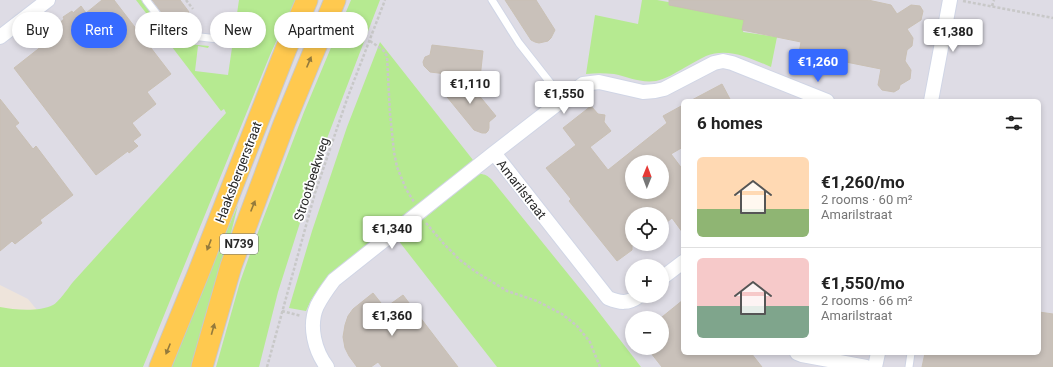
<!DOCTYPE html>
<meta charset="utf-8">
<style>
body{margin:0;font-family:Roboto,sans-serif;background:#f2f2f2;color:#222;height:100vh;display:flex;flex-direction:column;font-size:15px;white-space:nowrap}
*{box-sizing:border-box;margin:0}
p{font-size:13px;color:#767676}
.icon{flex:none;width:22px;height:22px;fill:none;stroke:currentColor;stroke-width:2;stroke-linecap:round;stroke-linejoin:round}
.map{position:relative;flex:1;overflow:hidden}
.details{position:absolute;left:681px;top:99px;width:360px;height:256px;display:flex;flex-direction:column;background:#fff;border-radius:6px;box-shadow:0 2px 6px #0003}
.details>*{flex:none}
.hud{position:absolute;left:12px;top:12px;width:380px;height:36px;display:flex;gap:8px}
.needle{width:26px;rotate:1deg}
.controls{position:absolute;left:625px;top:155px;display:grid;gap:8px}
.controls a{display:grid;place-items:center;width:44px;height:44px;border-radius:50%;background:#fff;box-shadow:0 2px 6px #0003;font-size:20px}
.price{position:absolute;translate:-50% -34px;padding:0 9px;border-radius:4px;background:#fff;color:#222;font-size:13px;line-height:26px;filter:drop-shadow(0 1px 2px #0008)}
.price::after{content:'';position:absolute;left:50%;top:24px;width:12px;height:9px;margin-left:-6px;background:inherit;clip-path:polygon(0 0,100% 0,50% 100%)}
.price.active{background:#366aff;color:#fff}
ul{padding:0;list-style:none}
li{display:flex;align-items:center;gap:12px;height:100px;padding:0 16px}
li+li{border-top:1px solid #e0e0e0}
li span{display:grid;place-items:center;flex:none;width:112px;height:80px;border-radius:6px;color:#555}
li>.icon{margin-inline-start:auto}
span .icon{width:48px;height:48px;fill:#fffc;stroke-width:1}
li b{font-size:17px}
h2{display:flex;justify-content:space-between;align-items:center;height:48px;padding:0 16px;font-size:17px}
.tag{padding:0 14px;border-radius:18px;background:#fff;box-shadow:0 2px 6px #0003;font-size:14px;line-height:36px}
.tag.active{background:#366aff;color:#fff}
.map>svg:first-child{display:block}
.industrial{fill:#dedce5;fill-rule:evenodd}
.green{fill:#b6ea91}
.building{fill:#c9c1ba;stroke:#c9c0b4;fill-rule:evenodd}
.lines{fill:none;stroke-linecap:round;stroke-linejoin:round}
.lane-casing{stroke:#d0d5e5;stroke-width:9}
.street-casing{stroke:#d0d5e5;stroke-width:16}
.primary-casing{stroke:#c8c8c8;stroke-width:23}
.path{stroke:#c8c8c8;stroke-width:2.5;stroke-dasharray:3 2;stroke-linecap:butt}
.lane{stroke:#fff;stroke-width:7}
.street{stroke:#fff;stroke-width:14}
.primary{stroke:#ffc94f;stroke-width:21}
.oneway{fill:#947a3c}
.labels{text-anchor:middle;stroke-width:3.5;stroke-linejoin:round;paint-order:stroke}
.shield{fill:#fff;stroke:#6a6a6a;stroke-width:1}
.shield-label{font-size:12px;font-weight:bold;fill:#2a2a2a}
.street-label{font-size:13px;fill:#2a2a2a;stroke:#fff}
</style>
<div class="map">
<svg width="1053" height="367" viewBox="0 0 1053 367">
<rect width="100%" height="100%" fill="#eee4db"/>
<path class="industrial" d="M0,0H1053V367H84L28,299L0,285ZM683,101H1039V353H683ZM632,162H662V192H632ZM632,214H662V244H632ZM632,266H662V296H632ZM632,318H662V348H632Z"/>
<path class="green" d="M136,0H141L169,37L180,38L185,43L187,44L209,46L208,48L198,46L195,71L228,75L239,0H298L280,33L270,55L143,367H0V307C15,310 39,312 53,305C58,303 69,287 73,282L226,113L224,109L221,111Z
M351,0H380L326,141L278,292L259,367H216L240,282L255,240L304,112Z
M642,0H657L746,16L743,32L777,37L771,67C750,58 728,47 706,56C698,60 691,64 684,68C675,73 666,79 656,81C639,83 629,77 614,74C605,73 595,73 586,74L595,15L638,24Z
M380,42L473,160L369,245L321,285L311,300L306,311L289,308L312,231L347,127Z
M480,174C485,174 488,176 492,180L594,306L641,367H497L398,240L476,176Z
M238,205L231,233L193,367H168Z"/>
<path class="building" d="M102,0H114L171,74L147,92L156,104L132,123L141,135L133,141L138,146L129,153L128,151L96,175L14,68L61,31L57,25L64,19L63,17L72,11L73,13L81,6L86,13Z
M152,0H180L189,12L171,25Z
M505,0H536L555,30L551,38L548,41L539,43L535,42L531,40Z
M669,0H868L891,5L897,14L911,5L920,6L923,11L921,20L907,29L913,38L912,46L907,50L905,61L911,70L910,79L900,85L899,89L894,92L882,90L878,85L881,69L836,60L833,72L818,68L817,71L806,66L797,64L801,42L742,30L744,20L669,5Z
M432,45L483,51L480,78L430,72L424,66L423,62L425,57L430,55Z
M463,76L496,116L489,122V128L488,131L486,133H482L474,130L443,92Z
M722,84L731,101H690Z
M0,99L19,123L15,126L33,149L36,146L73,195L40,220L42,223L15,244L12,241L0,251Z
M683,105V147L671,154L683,170V233L672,218L662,226V214H632V250L617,261L569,201L571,199L546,168L576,145L563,128L591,106L598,114L605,115L604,122L611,131L590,147L608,170L667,123L663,116ZM632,162H662V192H632Z
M373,293L385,308L403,295L458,367H382L378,362L371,367H357L349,356L345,348L343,337L345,325L348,316L353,309Z
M683,300V353H751L762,367H662L647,348H662V317Z
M1039,312L1053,314V367H922L925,353H1039Z"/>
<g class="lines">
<g class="lane-casing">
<path id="lane" d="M146,0L169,30L174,34L218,39
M492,0L519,43L563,99
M909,367L911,353"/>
</g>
<g class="street-casing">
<path id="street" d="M0,37L48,0
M931,101L950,0
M662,278L683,262
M639,296C628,304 620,303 608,298L494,153L583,84L599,82L643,92L655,91L664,89L714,63L723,61L732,63L827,101
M797,353L802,355L866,367
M327,367C315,351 308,326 317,306C322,296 328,288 334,280L494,153
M875,367L878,353"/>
</g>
<g class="primary-casing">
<path id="primary" d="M160,367L198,274L286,49L307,0
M202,367L231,266L284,124L335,0"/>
</g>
<path class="path" d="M186,0L193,9
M963,1L1053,18
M992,6L994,0
M370,41L383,50L387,56L390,114L394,152L397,167L406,189L414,202
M426,223L444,244L460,260L476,272L507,291L537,301L562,314L577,326L590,342L600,367
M282,311L301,316
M267,367L315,193L347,99L385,0"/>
<use href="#lane" class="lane"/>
<use href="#street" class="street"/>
<use href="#primary" class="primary"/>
</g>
<defs><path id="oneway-solid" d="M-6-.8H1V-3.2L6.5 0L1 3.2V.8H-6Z"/></defs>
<g class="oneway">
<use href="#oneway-solid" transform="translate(309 62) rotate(-67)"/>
<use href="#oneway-solid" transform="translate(253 206) rotate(-68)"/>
<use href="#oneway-solid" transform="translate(209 245) rotate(111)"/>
<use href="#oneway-solid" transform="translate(213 329) rotate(-74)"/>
<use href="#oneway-solid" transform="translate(168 349) rotate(112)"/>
</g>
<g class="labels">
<rect class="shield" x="220" y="234" width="38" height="20" rx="3"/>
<g class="shield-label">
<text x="239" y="248">N739</text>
</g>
<g class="street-label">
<text transform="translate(238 172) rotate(-69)" y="5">Haaksbergerstraat</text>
<text transform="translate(311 179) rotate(-72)" y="5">Strootbeekweg</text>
<text transform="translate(522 189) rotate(52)" y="5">Amarilstraat</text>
</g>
</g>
</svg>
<div class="controls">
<a><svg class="needle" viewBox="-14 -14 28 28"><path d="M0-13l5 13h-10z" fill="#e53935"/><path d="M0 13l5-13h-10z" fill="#767676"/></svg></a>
<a><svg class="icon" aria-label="locate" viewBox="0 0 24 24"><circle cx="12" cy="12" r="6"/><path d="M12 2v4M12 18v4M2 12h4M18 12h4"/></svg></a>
<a>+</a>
<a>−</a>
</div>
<b class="price" style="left:953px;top:53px">€1,380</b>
<b class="price active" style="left:818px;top:83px">€1,260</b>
<b class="price" style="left:470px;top:105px">€1,110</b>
<b class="price" style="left:564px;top:115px">€1,550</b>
<b class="price" style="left:392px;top:250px">€1,340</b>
<b class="price" style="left:392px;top:337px">€1,360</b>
<div class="hud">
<a class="tag">Buy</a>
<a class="tag active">Rent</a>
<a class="tag">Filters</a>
<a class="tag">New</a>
<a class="tag">Apartment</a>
</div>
<section class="details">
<h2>6 homes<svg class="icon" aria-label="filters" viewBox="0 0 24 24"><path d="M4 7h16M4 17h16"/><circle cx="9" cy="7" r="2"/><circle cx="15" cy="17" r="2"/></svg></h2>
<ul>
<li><span style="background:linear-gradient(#ffd9b3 65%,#8fb573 0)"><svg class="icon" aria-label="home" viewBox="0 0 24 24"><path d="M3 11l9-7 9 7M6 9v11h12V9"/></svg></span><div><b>€1,260/mo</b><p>2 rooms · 60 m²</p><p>Amarilstraat</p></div></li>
<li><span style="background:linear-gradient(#f6c9c9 60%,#7fa58c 0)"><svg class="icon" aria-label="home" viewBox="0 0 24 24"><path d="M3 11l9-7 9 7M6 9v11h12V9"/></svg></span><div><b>€1,550/mo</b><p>2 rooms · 66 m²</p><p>Amarilstraat</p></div></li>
</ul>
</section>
</div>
